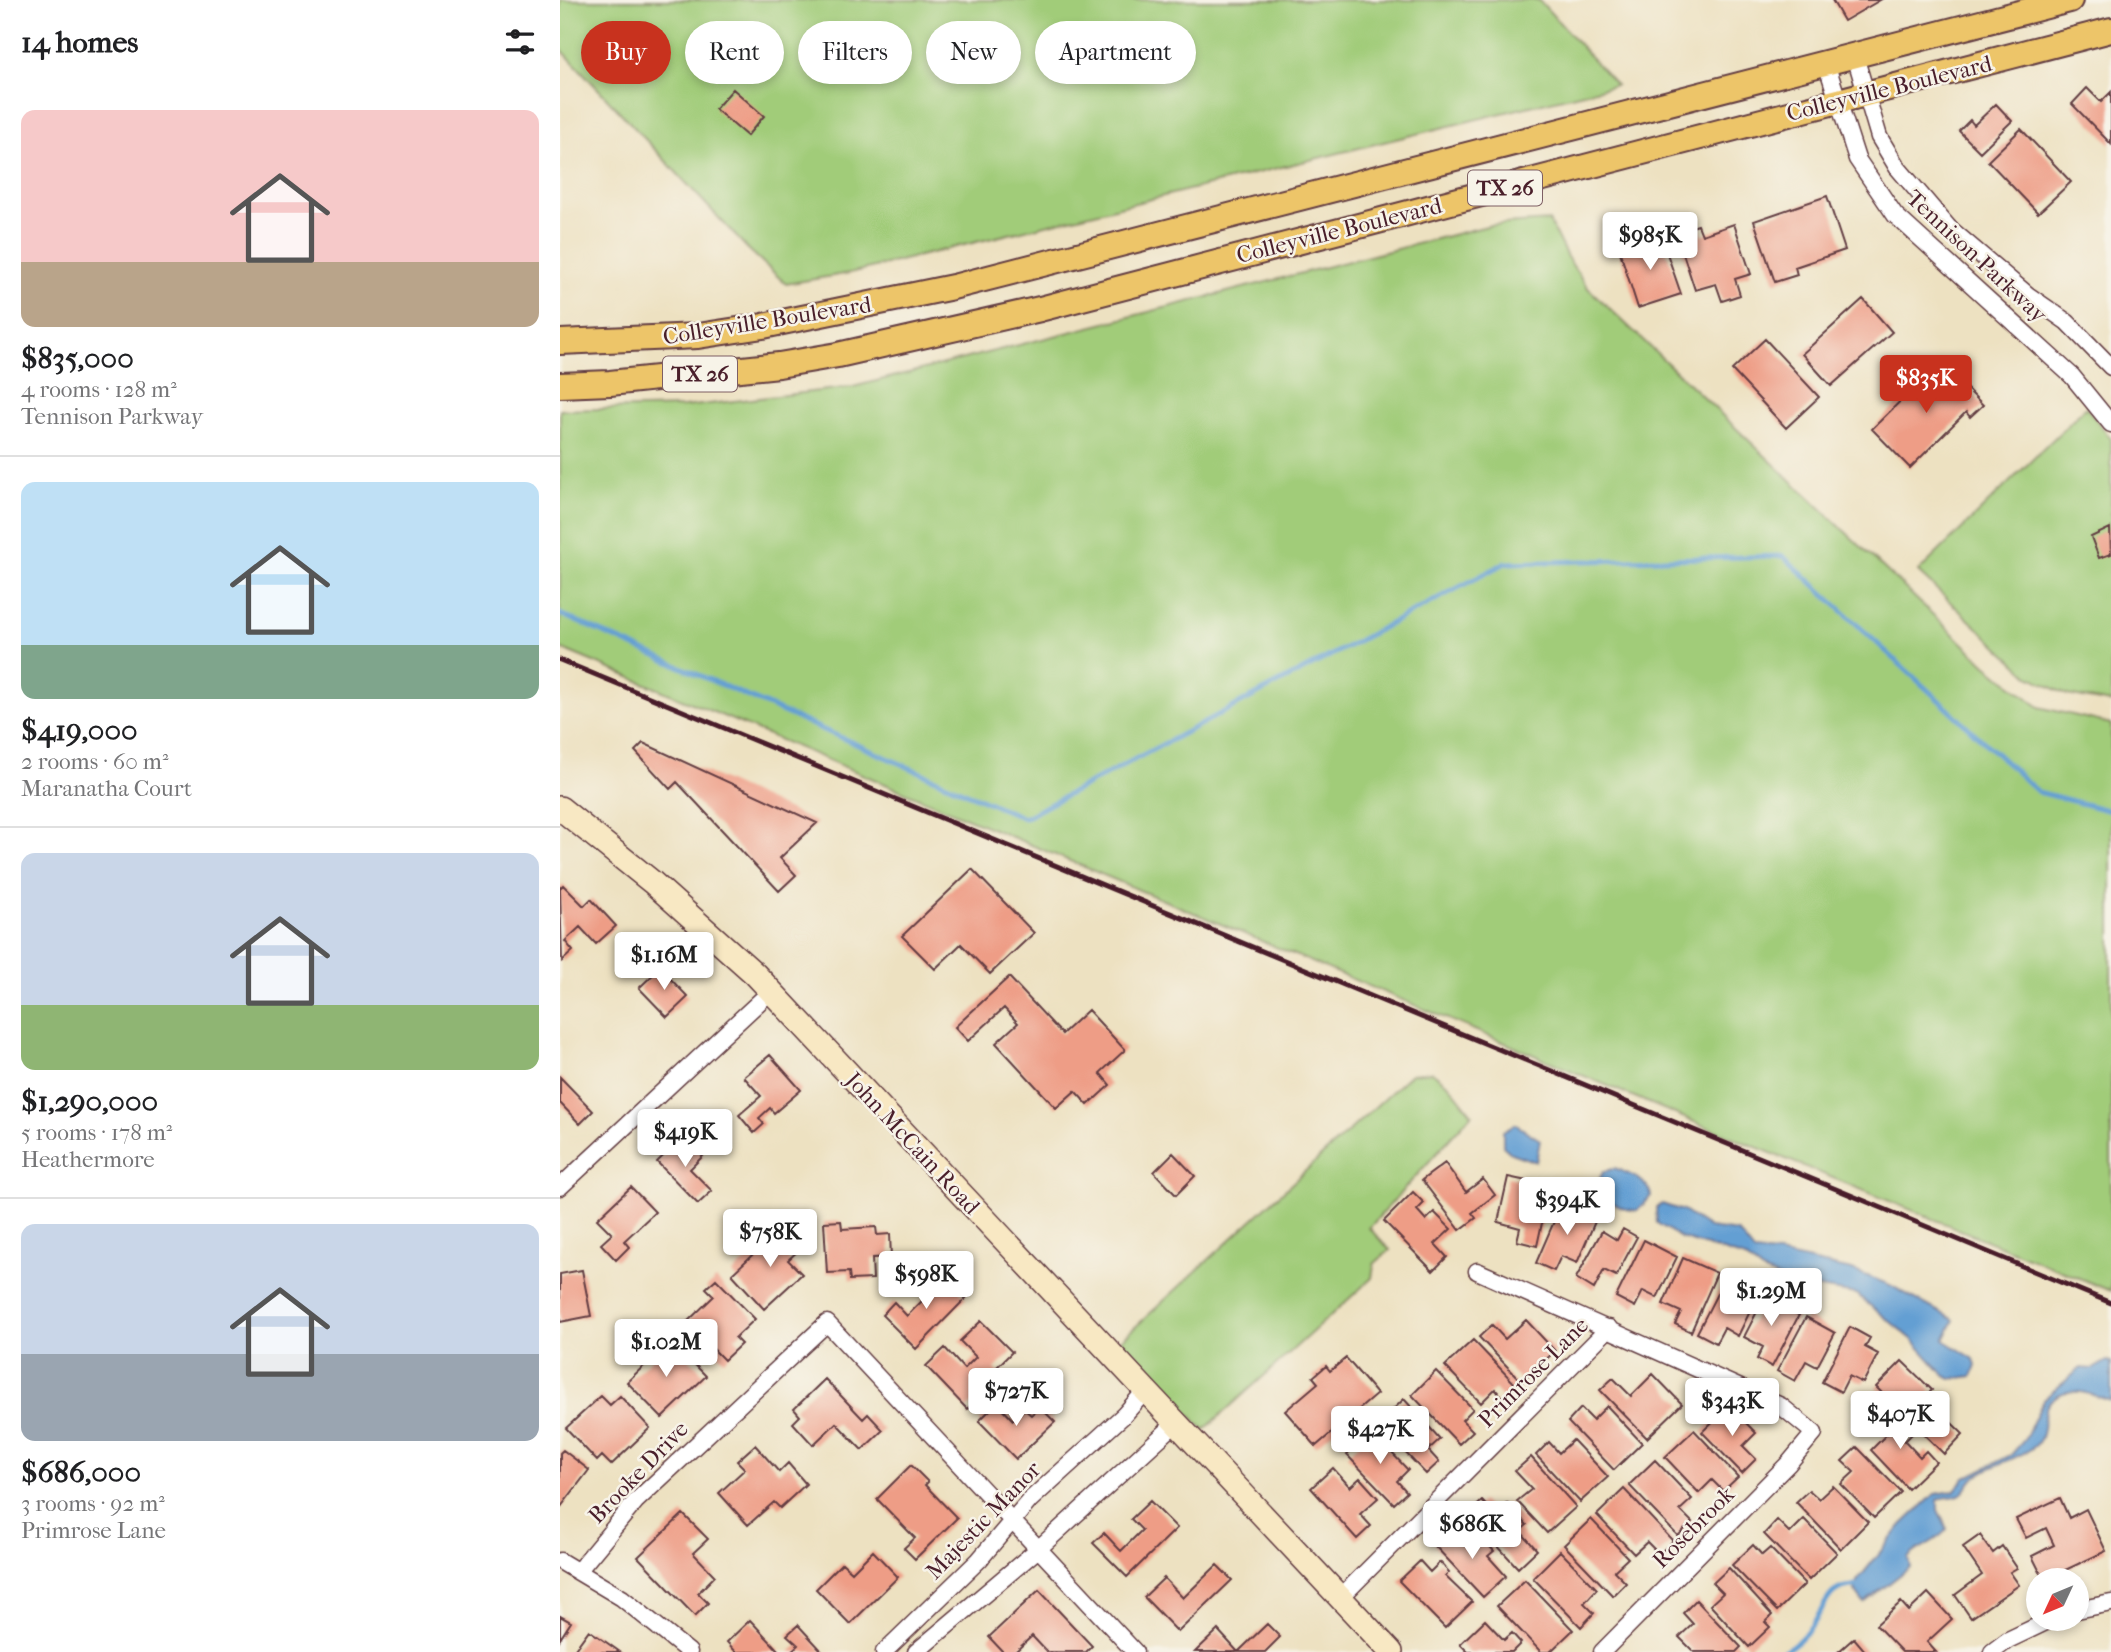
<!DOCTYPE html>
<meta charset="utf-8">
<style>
body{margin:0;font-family:"IM FELL French Canon",serif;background:#f6f6f6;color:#202124;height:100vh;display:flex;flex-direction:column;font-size:26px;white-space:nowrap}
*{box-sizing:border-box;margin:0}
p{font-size:23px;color:#757577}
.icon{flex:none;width:38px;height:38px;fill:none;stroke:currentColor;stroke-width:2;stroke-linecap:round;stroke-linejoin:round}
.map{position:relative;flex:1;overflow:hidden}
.details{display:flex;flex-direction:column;background:#fff;width:560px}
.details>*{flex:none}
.guide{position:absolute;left:21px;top:21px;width:665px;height:63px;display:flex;gap:14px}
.needle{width:46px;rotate:226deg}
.tools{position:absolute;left:1466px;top:1568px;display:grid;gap:14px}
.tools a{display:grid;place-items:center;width:63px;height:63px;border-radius:50%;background:#fff;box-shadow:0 4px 10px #0003;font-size:35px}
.price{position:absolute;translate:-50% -60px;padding:0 16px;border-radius:7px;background:#fff;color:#222;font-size:23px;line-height:46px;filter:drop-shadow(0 2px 4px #0008)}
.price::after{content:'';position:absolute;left:50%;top:42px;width:21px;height:16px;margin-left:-10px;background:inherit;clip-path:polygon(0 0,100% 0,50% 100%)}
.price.on{background:#c8321e;color:#fff}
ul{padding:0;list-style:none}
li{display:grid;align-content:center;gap:14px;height:371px;padding:0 21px}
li+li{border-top:2px solid #e0e0e0}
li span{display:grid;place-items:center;height:217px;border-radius:14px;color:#555}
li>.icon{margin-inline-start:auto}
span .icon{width:126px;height:126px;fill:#fffc;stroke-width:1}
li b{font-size:30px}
h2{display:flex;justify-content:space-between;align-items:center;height:84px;padding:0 21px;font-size:30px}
.chip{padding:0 24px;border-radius:32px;background:#fff;box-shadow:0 4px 10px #0003;font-size:24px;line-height:63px}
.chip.on{background:#c8321e;color:#fff}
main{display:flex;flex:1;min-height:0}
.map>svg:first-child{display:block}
.green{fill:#a1cc79;stroke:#767652;stroke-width:2}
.water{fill:#639fd3;stroke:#565f7f;stroke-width:2}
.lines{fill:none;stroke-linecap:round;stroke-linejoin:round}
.stream{stroke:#639fd3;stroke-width:5}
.building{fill:#ee9d86}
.street-casing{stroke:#623c42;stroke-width:19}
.secondary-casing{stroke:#623c42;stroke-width:26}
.primary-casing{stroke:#623c42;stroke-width:28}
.street{stroke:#fff;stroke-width:16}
.secondary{stroke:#f8e8c3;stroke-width:23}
.primary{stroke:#edc569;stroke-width:24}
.rail{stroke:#4a1f2b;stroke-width:5}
.labels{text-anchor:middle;stroke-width:5;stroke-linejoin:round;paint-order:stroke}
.shield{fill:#f7f3e8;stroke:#7e5f64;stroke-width:2}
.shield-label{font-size:21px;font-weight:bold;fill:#4a1f2b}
.street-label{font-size:23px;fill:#4a1f2b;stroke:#f7f3e8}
</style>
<main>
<section class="details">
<h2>14 homes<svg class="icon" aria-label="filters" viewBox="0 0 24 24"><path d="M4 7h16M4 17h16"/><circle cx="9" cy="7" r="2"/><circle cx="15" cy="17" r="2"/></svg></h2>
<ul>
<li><span style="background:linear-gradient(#f6c9c9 70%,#b9a48a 0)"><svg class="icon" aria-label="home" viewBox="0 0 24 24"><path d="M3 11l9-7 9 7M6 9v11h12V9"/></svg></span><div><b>$835,000</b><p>4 rooms · 128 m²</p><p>Tennison Parkway</p></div></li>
<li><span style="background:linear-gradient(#bfe0f5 75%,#7fa58c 0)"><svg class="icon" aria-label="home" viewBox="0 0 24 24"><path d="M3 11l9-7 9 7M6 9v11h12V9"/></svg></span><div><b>$419,000</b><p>2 rooms · 60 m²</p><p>Maranatha Court</p></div></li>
<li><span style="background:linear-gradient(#c9d6e8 70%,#8fb573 0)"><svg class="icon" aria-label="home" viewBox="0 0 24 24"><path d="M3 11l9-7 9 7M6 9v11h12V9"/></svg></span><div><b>$1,290,000</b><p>5 rooms · 178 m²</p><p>Heathermore</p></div></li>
<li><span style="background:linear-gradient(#c9d6e8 60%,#9aa5b1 0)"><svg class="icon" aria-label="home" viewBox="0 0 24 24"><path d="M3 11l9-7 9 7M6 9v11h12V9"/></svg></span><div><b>$686,000</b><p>3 rooms · 92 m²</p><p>Primrose Lane</p></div></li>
</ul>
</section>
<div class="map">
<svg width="1551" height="1652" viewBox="0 0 1551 1652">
<rect width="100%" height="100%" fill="#f7f3e8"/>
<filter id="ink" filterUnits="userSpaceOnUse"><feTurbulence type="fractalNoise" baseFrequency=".0143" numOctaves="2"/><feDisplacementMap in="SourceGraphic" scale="14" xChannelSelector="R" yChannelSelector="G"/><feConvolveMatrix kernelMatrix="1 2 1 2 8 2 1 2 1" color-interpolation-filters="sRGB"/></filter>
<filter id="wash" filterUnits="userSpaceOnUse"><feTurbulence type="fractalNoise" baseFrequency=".00686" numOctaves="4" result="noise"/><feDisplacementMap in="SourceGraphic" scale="28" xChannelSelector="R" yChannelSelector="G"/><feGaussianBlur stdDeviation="1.57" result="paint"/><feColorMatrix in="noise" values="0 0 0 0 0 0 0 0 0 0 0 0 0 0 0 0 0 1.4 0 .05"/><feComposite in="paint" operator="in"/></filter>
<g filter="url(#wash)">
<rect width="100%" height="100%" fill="#ede1c1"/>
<path class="green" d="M0,0H979L1056,85L290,273L226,284L187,248L0,48Z
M989,221L1007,257L1028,288L1426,665L1479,707L1551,724V1291L1132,1121L0,648V410L124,407L293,387L931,225Z
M1526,407L1551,439V703L1507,695L1469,676L1358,572Z
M872,1072L889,1085L912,1114L809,1228L830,1250L814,1264L812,1278L644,1430L560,1341L851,1074Z"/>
<path class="water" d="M955,1124L980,1140L976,1162L951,1153L943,1146V1131Z
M1055,1168C1068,1174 1089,1180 1091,1196L1078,1210C1062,1212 1045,1199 1036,1186L1043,1172Z
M1102,1204L1123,1211L1149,1228L1178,1232L1194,1252L1218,1254L1292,1270L1330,1285L1394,1320L1384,1340L1414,1359L1416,1366L1412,1376L1391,1379L1385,1376L1353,1340L1296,1294L1235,1284L1202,1271L1185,1258L1121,1238L1097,1223L1096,1208Z
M1547,1361L1551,1362V1401C1535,1396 1515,1386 1498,1395C1475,1407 1491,1431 1475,1446C1456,1461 1428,1465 1413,1479C1408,1484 1406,1492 1399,1495C1391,1498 1385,1496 1378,1500V1510L1387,1529C1377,1543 1360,1545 1348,1558L1350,1567L1304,1603L1295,1591L1297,1581L1342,1525L1375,1494L1394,1491L1405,1478L1451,1455L1465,1439L1484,1399L1521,1368L1533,1369Z"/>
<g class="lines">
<path class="stream" d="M0,614L464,818L945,563L1223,556L1478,792L1551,811
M1222,1652C1235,1645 1246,1635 1254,1622C1268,1602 1268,1586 1296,1586"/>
</g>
<g id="blocks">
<path class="building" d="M1272,0H1320L1284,21Z
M1527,88L1541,102L1551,92V144L1512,104Z
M173,89L204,116L187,136L155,109Z
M1436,104L1452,121L1420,152L1399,131L1410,120L1414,125Z
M1461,129L1511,182L1478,213L1428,161Z
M1267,196L1285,250L1235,267L1237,275L1215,282L1194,221Z
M1174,224L1191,274L1175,279L1180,295L1162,301L1156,284L1135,290L1116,232L1138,225L1142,235Z
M1101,236L1121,294L1078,308L1059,249Z
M1303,299L1332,332L1271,386L1242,354Z
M1205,339L1259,397L1226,428L1172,370Z
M1380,362L1423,405L1410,417L1406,412L1350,468L1312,429Z
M1550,528L1551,554L1539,558L1531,537Z
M83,743L257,823L220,858L236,875L219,891L117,782L110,789L75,751Z
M412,869L474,933L430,974L401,944L375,969L342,936Z
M3,885L24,906L31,899L56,926L36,944L20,927L5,941L13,951L2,961L0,888Z
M100,968L128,997L107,1017L79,988Z
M449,977L502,1034L528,1010L565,1050L540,1073L550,1085L528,1105L515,1091L496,1108L436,1043L458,1023L444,1008L408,1041L395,1027Z
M210,1055L241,1090L214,1113L210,1108L199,1118L204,1124L194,1133L179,1115L201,1096L184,1077Z
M0,1077L33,1111L20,1124L0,1103Z
M124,1136L143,1156L130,1169L152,1191L138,1204L97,1162Z
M613,1153L635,1176L616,1195L594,1172Z
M885,1163L906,1192L923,1179L935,1195L912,1213L916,1218L900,1230L862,1180Z
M948,1177L990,1186L977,1246L957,1241L960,1228L938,1222Z
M71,1187L95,1212L64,1241L69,1247L56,1260L41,1244L52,1234L37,1219Z
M853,1192L864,1203L857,1210L866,1220L874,1212L891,1229L875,1244L887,1257L873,1271L824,1221Z
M1002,1203L1037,1217L1017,1263L1001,1256L994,1271L976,1263Z
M281,1221L282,1229L316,1227L317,1235L330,1234L331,1257L312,1258L313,1279L290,1280L289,1272L267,1273L264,1222Z
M221,1228L240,1249L228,1260L242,1274L204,1309L172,1274Z
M1063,1229L1077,1237L1056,1276L1044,1270L1034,1289L1016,1278L1042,1231L1057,1240Z
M1084,1240L1117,1257L1097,1298L1083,1291L1075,1307L1056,1297Z
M1123,1258L1157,1273L1131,1332L1115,1324L1121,1312L1103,1304Z
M22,1270L31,1316L0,1322V1274Z
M379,1271L406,1298L356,1349L322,1315L334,1302L347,1316L365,1298L359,1291Z
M1166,1276L1199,1293L1178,1336L1164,1328L1156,1343L1137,1333Z
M156,1279L195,1319L175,1338L181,1344L164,1360L127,1322L154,1296L146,1288Z
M1207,1292L1220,1299L1217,1304L1239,1315L1212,1367L1197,1359L1203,1347L1184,1337Z
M1246,1317L1275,1333L1257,1367L1246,1361L1235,1381L1217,1371Z
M966,1320L995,1351L962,1382L919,1337L932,1325L945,1339Z
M421,1321L452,1352L435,1369L442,1376L407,1409L366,1366L385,1348L404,1369L416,1357L400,1341Z
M1290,1327L1310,1338L1305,1347L1318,1354L1303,1383L1289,1376L1281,1392L1262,1382Z
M111,1340L146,1376L102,1418L67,1382Z
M913,1340L958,1387L945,1400L935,1389L921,1403L885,1366Z
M786,1358L817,1394L756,1446L725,1411L758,1383L753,1377L766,1366L770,1371Z
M1342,1361L1372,1390L1365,1397L1403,1434L1384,1454L1316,1387Z
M876,1371L913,1409L902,1420L913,1431L899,1444L852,1395Z
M1093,1374L1122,1404L1087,1438L1040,1390L1053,1378L1071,1396Z
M265,1379L303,1419L308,1414L323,1430L302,1450L276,1423L253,1445L233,1423L240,1416L234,1409Z
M41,1396L50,1405L60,1396L90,1428L51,1465L42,1456L37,1461L6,1428Z
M844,1399L880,1439L868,1450L879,1462L866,1474L818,1424Z
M437,1403L453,1420L464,1409L471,1415L480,1407L495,1422L456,1459L419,1421Z
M1047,1406L1082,1443L1054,1470L1008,1422L1021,1408L1033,1420Z
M1169,1406L1196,1433L1183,1446L1196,1459L1182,1473L1142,1432Z
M1329,1409L1352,1434L1345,1441L1360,1457L1366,1451L1376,1462L1348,1489L1311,1450L1327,1434L1315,1422Z
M1134,1430L1178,1477L1163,1491L1152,1480L1139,1493L1105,1457Z
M812,1432L848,1470L837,1481L847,1492L834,1504L787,1455Z
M1013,1440L1048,1477L1020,1502L976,1455L989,1442L999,1453Z
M195,1445L219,1472L228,1463L246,1484L220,1508L214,1502L188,1525L159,1493L185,1469L177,1461Z
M1297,1447L1341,1492L1314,1518L1281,1484L1294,1472L1282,1461Z
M3,1450L29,1470L0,1508V1453Z
M971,1457L1016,1507L987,1533L957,1501L972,1489L955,1471Z
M1095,1460L1132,1499L1120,1510L1132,1522L1118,1536L1069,1485Z
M351,1465L368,1482L365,1485L397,1518L355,1559L344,1548L355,1538L317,1499Z
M773,1468L790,1487L800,1478L818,1498L800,1514L811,1526L797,1539L751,1488Z
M1273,1486L1308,1522L1281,1549L1236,1502L1249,1490L1259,1499Z
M1064,1489L1113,1541L1099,1554L1087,1542L1074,1554L1037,1515Z
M1500,1498L1509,1518L1526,1509L1546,1551L1484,1580L1472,1556L1494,1545L1486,1528L1466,1538L1456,1519Z
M590,1501L617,1528L567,1577L533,1543L544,1533L561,1551L582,1530L571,1519Z
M922,1501L935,1515L947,1503L967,1525L960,1531L977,1550L958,1568L908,1514Z
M123,1514L148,1539L133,1553L155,1576L138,1593L148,1603L135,1616L78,1557Z
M1031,1519L1068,1558L1054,1571L1066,1583L1053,1596L1004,1545Z
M1244,1519L1277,1553L1249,1580L1204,1534L1217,1520L1230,1533Z
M890,1530L904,1544L916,1532L934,1551L928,1556L946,1576L923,1597L874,1545Z
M1420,1535L1433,1553L1442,1546L1457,1568L1450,1572L1459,1585L1411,1618L1395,1595L1422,1575L1403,1547Z
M1193,1545L1202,1555L1210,1548L1245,1584L1217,1611L1172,1565Z
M313,1551L338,1577L290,1624L256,1589L282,1563L292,1572Z
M1000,1551L1037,1589L1024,1603L1034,1613L1021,1627L973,1578Z
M860,1561L870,1572L880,1562L889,1572L885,1576L912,1602L885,1628L839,1581Z
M657,1565L672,1580L618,1632L584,1597L604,1578L623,1598Z
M1169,1568L1212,1615L1205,1622L1210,1627L1189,1647L1150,1605L1163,1593L1153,1583Z
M965,1580L1013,1630L990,1652H981L937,1606Z
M479,1590L532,1646L526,1652H487L472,1636L455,1652H443L429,1637Z
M1368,1593L1392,1619L1367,1642L1376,1652H1342L1316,1625L1341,1602L1349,1611Z
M1136,1600L1181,1647L1176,1652H1134L1119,1637L1133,1624L1123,1613Z
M0,1616L11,1622L0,1639Z
M190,1620L220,1652H176L167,1642Z
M925,1620L944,1640L952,1633L961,1643L952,1652H908L900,1644Z
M707,1624L720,1637L705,1652H635L658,1630L678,1652Z
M238,1625L263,1652H230L238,1645L227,1635Z
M29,1630L60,1652H13Z
M1294,1638L1306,1652H1278Z"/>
</g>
</g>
<g filter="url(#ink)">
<use href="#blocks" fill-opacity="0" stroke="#623c42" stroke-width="2"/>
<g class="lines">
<g class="street-casing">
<path id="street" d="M1295,56L1319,137L1337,167L1388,227L1468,295L1507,322L1551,367
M1266,63L1297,159L1335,215L1512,376L1551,424
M0,1187L211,991
M917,1271L1221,1406L1254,1433L1229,1463L1042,1652
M0,1561L62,1598L129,1652
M19,1570L76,1501L267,1323L575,1652
M781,1597L1049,1328
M1517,1610L1551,1603
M324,1652L419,1560L470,1500L564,1415L586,1390
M356,1652L477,1550L615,1424
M1432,1652L1448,1640L1492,1619"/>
</g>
<g class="secondary-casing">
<path id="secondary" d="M0,808L92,882L195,974L831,1652"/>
</g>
<g class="primary-casing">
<path id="primary" d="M0,342L138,336L203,326L393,287L1510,0
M0,385L50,383L219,365L278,355L480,309L1551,30"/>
</g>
<use href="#street" class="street"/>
<use href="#secondary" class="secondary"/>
<use href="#primary" class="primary"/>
<path class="rail" d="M0,660L1551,1303"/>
</g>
</g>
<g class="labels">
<g class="shield">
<rect x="908" y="170.5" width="74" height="35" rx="5"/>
<rect x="103" y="356.5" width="74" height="35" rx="5"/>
</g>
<g class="shield-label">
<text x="945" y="195">TX 26</text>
<text x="140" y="381">TX 26</text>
</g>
<g class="street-label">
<text transform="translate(1329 88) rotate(-14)" y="8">Colleyville Boulevard</text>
<text transform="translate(779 230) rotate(-14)" y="8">Colleyville Boulevard</text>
<text transform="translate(1417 256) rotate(43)" y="8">Tennison Parkway</text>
<text transform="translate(207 320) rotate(-9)" y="8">Colleyville Boulevard</text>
<text transform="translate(353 1143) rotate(47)" y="8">John McCain Road</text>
<text transform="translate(973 1372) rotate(-45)" y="8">Primrose Lane</text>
<text transform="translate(78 1472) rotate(-46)" y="8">Brooke Drive</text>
<text transform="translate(423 1520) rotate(-46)" y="8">Majestic Manor</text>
<text transform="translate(1133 1527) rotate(-45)" y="8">Rosebrook</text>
</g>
</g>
</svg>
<div class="tools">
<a><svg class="needle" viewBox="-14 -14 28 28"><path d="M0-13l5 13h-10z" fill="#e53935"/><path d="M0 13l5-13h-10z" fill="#757577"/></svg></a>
</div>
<b class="price" style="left:1090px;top:272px">$985K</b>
<b class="price on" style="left:1366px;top:415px">$835K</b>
<b class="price" style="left:104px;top:992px">$1.16M</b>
<b class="price" style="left:125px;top:1169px">$419K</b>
<b class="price" style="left:1007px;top:1237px">$394K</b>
<b class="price" style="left:210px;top:1269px">$758K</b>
<b class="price" style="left:366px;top:1311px">$598K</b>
<b class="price" style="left:1211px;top:1328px">$1.29M</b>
<b class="price" style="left:106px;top:1379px">$1.02M</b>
<b class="price" style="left:456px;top:1428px">$727K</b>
<b class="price" style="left:1172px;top:1438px">$343K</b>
<b class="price" style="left:1340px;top:1451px">$407K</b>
<b class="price" style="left:820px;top:1466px">$427K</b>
<b class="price" style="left:912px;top:1561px">$686K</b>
<div class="guide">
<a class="chip on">Buy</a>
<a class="chip">Rent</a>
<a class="chip">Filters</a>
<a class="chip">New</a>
<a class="chip">Apartment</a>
</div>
</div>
</main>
